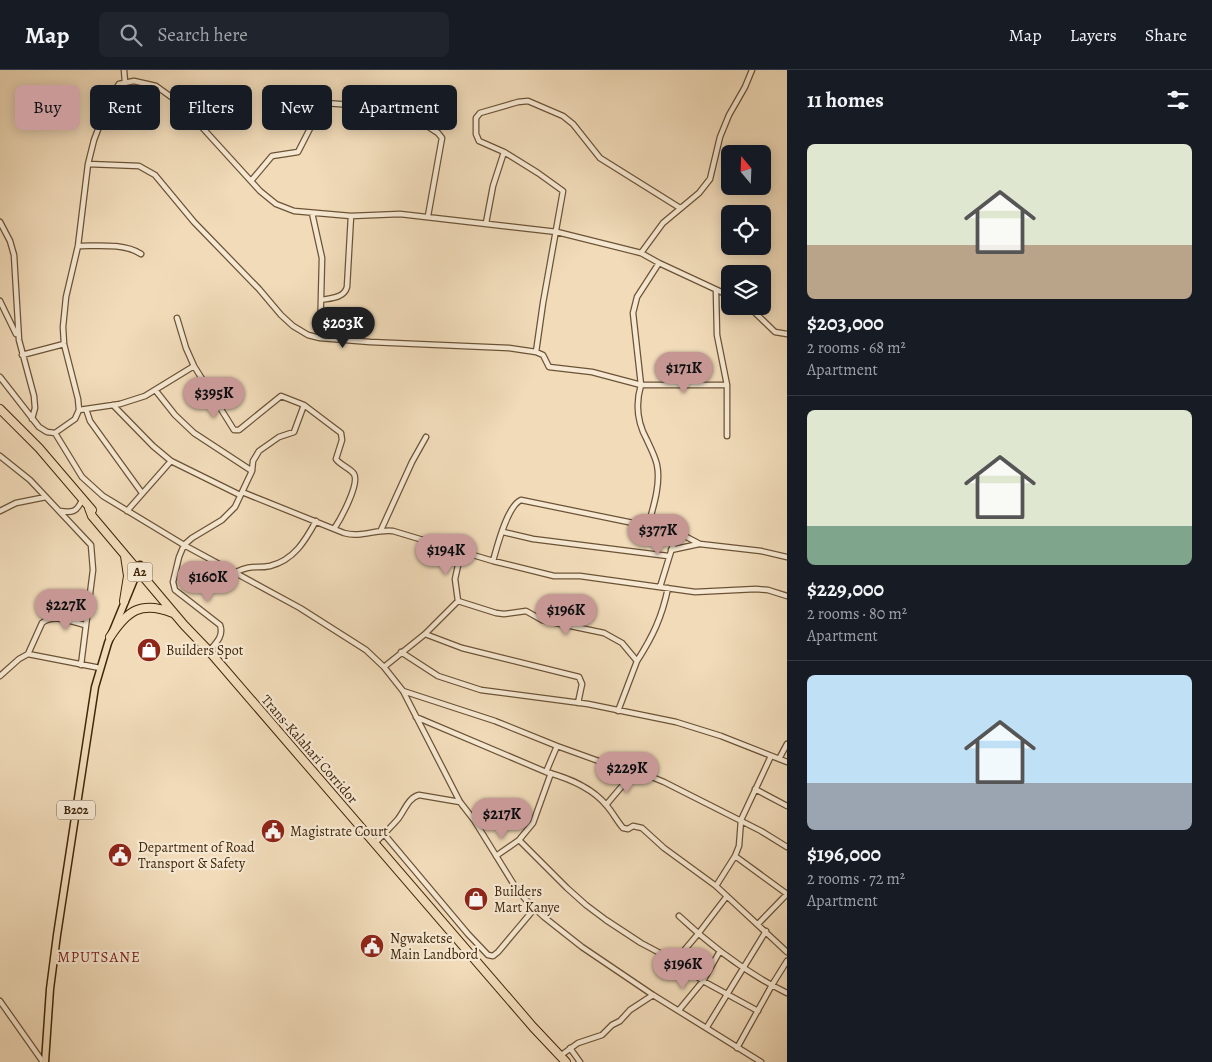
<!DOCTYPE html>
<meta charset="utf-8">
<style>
body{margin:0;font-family:Alegreya,serif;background:#20242c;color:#f1f3f6;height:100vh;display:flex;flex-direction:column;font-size:19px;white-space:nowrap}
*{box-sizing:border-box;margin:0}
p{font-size:16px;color:#9ea1a6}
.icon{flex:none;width:28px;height:28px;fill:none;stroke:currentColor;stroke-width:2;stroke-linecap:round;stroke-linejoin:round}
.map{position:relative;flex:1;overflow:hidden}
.side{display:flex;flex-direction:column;background:#171b24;width:425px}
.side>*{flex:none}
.top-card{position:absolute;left:15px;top:15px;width:475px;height:45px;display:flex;gap:10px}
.needle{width:32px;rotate:341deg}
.tools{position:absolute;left:721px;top:75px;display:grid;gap:10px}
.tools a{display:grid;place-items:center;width:50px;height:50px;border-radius:8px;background:#171b24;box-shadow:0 2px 12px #0003;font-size:25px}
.price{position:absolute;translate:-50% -42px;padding:0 11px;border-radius:18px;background:#c59692;color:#111;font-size:16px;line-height:32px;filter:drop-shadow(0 1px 2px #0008)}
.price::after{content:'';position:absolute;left:50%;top:30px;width:15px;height:11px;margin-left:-8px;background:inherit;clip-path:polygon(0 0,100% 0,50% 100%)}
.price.current{background:#222;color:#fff}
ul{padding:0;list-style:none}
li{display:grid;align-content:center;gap:10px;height:265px;padding:0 20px}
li+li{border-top:1px solid #363941}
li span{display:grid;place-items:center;height:155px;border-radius:8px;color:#555}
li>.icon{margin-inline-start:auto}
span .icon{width:90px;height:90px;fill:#fffc;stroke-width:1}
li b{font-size:21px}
h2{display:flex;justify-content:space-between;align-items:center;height:60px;padding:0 20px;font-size:21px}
.pill{padding:0 18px;border-radius:8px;background:#171b24;box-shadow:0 2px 12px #0003;font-size:18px;line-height:45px}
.pill.current{background:#c59692;color:#111}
header{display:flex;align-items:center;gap:30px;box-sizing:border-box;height:70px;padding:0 25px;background:#171b24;border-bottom:1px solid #363941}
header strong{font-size:24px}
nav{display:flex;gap:28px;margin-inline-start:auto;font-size:18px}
.search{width:350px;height:45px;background:#20242c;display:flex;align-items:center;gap:12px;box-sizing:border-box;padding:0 18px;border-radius:8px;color:#9ea1a6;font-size:19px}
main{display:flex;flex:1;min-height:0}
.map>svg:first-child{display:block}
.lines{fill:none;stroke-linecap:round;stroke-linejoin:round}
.street-casing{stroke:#6c5336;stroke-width:7}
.primary-casing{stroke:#40260a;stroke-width:9}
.highway-casing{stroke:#40260a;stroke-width:10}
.street{stroke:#f6e8d2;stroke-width:4.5}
.primary{stroke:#f1dbb9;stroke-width:6}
.highway{stroke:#f1dbb9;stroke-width:8}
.labels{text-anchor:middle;stroke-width:4.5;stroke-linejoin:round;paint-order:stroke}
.shield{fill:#f6e8d2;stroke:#776046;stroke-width:1}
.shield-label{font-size:12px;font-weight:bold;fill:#40260a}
.poi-label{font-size:14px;fill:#40260a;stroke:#f6e8d2;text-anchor:start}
.street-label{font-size:14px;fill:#40260a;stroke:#f6e8d2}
.neighbourhood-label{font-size:15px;letter-spacing:1px;fill:#7a1f14;stroke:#f6e8d2}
</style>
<header>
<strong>Map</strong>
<div class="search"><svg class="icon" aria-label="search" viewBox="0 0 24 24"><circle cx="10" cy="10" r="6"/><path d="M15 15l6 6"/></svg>Search here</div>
<nav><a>Map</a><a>Layers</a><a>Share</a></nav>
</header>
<main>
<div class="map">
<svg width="787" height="992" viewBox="0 0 787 992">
<rect width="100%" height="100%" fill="#f1dbb9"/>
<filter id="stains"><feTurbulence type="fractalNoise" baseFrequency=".004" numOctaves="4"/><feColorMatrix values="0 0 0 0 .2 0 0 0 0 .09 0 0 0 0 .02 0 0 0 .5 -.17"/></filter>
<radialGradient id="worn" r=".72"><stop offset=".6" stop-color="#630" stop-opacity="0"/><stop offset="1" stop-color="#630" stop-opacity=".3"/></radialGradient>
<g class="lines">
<g class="street-casing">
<path id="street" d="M124,0L125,12
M88,94L139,96L155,105L194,152L259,219L281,245L293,256L308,265L320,268L370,272L509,278L536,282L543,233L563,121L538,103L504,82L479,71L476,64V48L480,43L518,32L528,31L563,46L573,54L600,88L680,138
M251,111L272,86L298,82L322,35L325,33L366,36L399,42L412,46L438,63L442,68L428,146
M312,143L322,188L320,268
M0,152L10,171L14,185L19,270L34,326L35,338L32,349
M486,153L493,116L504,82
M78,176C98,176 124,173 141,184
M641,183L663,153L699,123L710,109L720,67L729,45L745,17L752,0
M716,221L717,265L727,315V366
M321,230C331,228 344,228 347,217L351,146
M0,231L16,264
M748,236L775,262L787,264
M177,248L186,278L194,296L234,360H239L281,326L304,335L341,363L342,370L336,389C340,395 350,398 354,404C360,414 340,450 334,459
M536,282L543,285L549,297L592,302L641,315H727
M22,285L64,274
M0,307L39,357L47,362L55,363L75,349L79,340L78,329L64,274L63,257L66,227L78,176L88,94L94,70L110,28L119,14L134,11L156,16L174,29L199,54L260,121L276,134L294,141L351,146L400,144L557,162L641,183L659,193L730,226
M156,321L175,345L194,363L252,401
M113,335L153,376L171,391L240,425
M86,339L90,351L142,423
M79,340L120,334L145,326L194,296
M55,363L82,407L103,426L184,475L300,538L366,580L384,597L403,621L460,732L474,750L516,818L526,830L544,847L582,877L653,925L761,992
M0,386L30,410L91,475L93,500L81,595
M242,422L344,463C361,468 376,459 393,461L493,491L554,506H580L695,522L756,519L768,520L787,526
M0,441L16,433L46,427
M60,441C72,443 77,442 82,430
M127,441L171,391
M648,456C653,438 661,414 657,395C655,386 651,379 647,370C637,352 635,335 641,315L633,243L637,227L659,193
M381,460L412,392L426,367
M503,462L533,469L668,486
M671,480L699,474
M493,491C497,477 507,436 521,430L677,462L700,474L761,481L787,487
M236,502C252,494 256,499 270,496C294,490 305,471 316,451
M660,517L677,462
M458,531L496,543L504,544L526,541L542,550L604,563L622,573L637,591L618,641
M425,564L462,578L579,607L582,614L578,633
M209,581C216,573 224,566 220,555L175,520L173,512L179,487L184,475L192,468L222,450L235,437L252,401L253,391L259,381L279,367L294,362L304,335
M401,582L438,606L481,620L588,634L676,652L721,666L787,692
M28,584L42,553C53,543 72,552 85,555
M637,591C653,566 662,547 668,518
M384,597L425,564L458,531L455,509L461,482
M0,606L19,589L28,584L100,598
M403,621L495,651L557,676
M416,647L546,702L557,676L607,694L647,705L664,712L761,761L787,777
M779,689L787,674
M546,702C568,708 592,717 607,736C613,743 617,751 623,758L628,759L633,756L642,758L664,778L716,816L787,882
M755,719L787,736
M606,735L634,702
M384,764L468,864L488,885L493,886L498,882L535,838
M519,770L567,818L586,835L606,850L641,873L675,891L703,911L758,941
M375,773C383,765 391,757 398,749C405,740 408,728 419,725L460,732
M496,786L519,770L533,753L551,703
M735,786L739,776L741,750L771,686
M716,816L735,786L787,824
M679,846C711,876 748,904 787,923
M758,854L787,824
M675,891L698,864L727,826
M0,931L43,992
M679,940L703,911L720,881
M707,957L766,861
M570,978L580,992
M737,978L772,915L787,891
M560,986L578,973L602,965L612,955L620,951L630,940L653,925"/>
</g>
<g class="primary-casing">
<path id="primary" d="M45,992L50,919L57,865L95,617L108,573L140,495"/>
</g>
<g class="highway-casing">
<path id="highway" d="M0,339L39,378L92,440
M89,438L92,446L184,555L209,581L533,957L566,992
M124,531L128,506L125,486
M110,567C127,541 141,530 173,543"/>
</g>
<use href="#street" class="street"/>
<use href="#primary" class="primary"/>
<use href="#highway" class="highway"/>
</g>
<defs>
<g id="shop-disc" transform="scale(1.25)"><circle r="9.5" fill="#8f2418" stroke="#f6e8d2"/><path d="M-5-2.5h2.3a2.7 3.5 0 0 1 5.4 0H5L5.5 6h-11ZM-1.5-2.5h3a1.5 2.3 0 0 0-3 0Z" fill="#fff"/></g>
<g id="civic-disc" transform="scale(1.25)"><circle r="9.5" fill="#8f2418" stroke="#f6e8d2"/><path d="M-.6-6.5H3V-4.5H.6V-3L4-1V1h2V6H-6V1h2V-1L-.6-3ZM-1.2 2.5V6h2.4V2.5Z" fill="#fff"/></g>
</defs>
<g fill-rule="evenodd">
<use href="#shop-disc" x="149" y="580"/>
<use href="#civic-disc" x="273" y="761"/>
<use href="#civic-disc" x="120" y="785"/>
<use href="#shop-disc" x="476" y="829"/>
<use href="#civic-disc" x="372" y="876"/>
</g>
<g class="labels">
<g class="shield">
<rect x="127.5" y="492.5" width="25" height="19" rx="4"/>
<rect x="57" y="730.5" width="38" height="19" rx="4"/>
</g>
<g class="shield-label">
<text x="140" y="506">A2</text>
<text x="76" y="744">B202</text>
</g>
<g class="poi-label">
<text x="166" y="585">Builders Spot</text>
<text x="290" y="766">Magistrate Court</text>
<text x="138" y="782">Department of Road<tspan x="138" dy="16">Transport &amp; Safety</tspan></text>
<text x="494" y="826">Builders<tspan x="494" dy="16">Mart Kanye</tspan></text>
<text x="390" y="873">Ngwaketse<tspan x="390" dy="16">Main Landbord</tspan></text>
</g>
<g class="street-label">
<text transform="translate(310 679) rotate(49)" y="5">Trans-Kalahari Corridor</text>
</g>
<g class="neighbourhood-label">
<text x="99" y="892">MPUTSANE</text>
</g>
</g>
<rect width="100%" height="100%" filter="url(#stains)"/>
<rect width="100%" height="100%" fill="url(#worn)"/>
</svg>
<div class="tools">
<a><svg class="needle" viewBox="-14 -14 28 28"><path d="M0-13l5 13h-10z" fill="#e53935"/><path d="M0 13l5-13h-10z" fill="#9ea1a6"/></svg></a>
<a><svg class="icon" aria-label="locate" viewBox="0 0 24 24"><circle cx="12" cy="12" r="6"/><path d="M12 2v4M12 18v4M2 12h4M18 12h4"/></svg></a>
<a><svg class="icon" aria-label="layers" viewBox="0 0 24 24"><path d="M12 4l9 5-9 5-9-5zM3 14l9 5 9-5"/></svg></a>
</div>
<b class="price current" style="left:343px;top:279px">$203K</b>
<b class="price" style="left:684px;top:324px">$171K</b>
<b class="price" style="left:214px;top:349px">$395K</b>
<b class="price" style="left:658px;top:486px">$377K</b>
<b class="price" style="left:446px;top:506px">$194K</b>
<b class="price" style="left:208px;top:533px">$160K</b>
<b class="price" style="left:66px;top:561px">$227K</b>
<b class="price" style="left:566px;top:566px">$196K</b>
<b class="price" style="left:627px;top:724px">$229K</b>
<b class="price" style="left:502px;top:770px">$217K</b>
<b class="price" style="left:683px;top:920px">$196K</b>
<div class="top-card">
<a class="pill current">Buy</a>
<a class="pill">Rent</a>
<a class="pill">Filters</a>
<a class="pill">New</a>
<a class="pill">Apartment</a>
</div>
</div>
<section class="side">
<h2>11 homes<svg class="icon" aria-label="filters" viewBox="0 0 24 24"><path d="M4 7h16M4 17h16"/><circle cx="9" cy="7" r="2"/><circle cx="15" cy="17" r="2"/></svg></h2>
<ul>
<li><span style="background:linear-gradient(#dfe7d0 65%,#b9a48a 0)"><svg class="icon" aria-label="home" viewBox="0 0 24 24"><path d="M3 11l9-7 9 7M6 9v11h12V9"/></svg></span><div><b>$203,000</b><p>2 rooms · 68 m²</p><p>Apartment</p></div></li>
<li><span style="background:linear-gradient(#dfe7d0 75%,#7fa58c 0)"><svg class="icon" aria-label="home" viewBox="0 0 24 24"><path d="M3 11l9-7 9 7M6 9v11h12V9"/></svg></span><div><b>$229,000</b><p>2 rooms · 80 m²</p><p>Apartment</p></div></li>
<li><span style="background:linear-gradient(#bfe0f5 70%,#9aa5b1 0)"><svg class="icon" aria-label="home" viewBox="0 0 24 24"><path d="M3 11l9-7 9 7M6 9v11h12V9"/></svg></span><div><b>$196,000</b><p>2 rooms · 72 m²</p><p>Apartment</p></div></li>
</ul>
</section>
</main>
